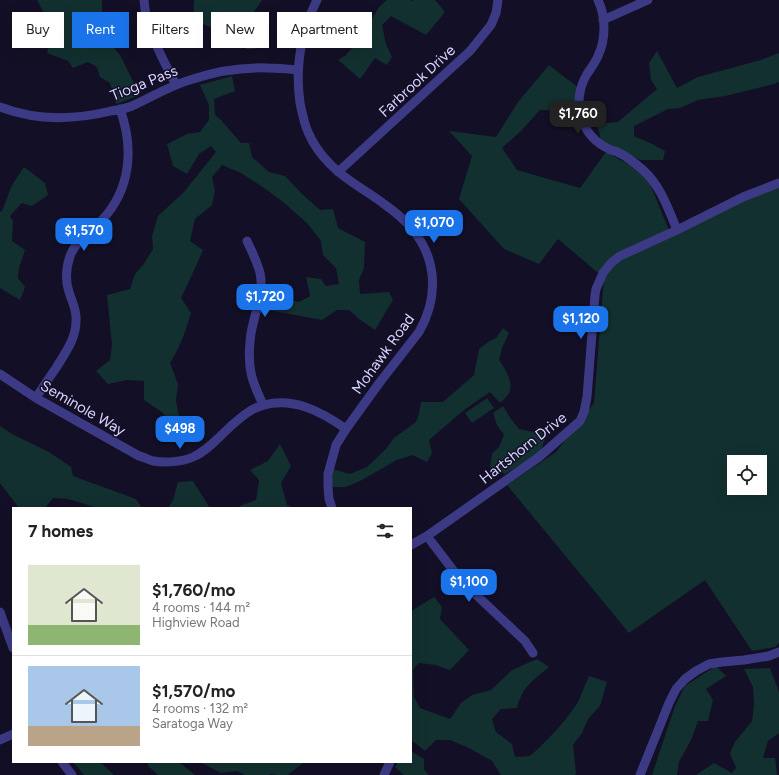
<!DOCTYPE html>
<meta charset="utf-8">
<style>
body{margin:0;font-family:Figtree,sans-serif;background:#f6f6f6;color:#222;height:100vh;display:flex;flex-direction:column;font-size:15px;white-space:nowrap}
*{box-sizing:border-box;margin:0}
p{font-size:13px;color:#767676}
.icon{flex:none;width:22px;height:22px;fill:none;stroke:currentColor;stroke-width:2;stroke-linecap:round;stroke-linejoin:round}
.map{position:relative;flex:1;overflow:hidden}
.details{position:absolute;left:12px;top:507px;width:400px;height:256px;display:flex;flex-direction:column;background:#fff;border-radius:0px;box-shadow:0 4px 16px #0002}
.details>*{flex:none}
.hud{position:absolute;left:12px;top:12px;width:400px;height:36px;display:flex;gap:8px}
.buttons{position:absolute;left:727px;top:455px;display:grid;gap:8px}
.buttons a{display:grid;place-items:center;width:40px;height:40px;border-radius:0px;background:#fff;box-shadow:0 4px 16px #0002;font-size:20px}
.price{position:absolute;translate:-50% -34px;padding:0 9px;border-radius:8px;background:#1a73e8;color:#fff;font-size:13px;line-height:26px;filter:drop-shadow(0 1px 2px #0008)}
.price::after{content:'';position:absolute;left:50%;top:24px;width:12px;height:9px;margin-left:-6px;background:inherit;clip-path:polygon(0 0,100% 0,50% 100%)}
.price.on{background:#222;color:#fff}
ul{padding:0;list-style:none}
li{display:flex;align-items:center;gap:12px;height:100px;padding:0 16px}
li+li{border-top:1px solid #e0e0e0}
li span{display:grid;place-items:center;flex:none;width:112px;height:80px;border-radius:0px;color:#555}
li>.icon{margin-inline-start:auto}
span .icon{width:48px;height:48px;fill:#fffc;stroke-width:1}
li b{font-size:17px}
h2{display:flex;justify-content:space-between;align-items:center;height:48px;padding:0 16px;font-size:17px}
.chip{padding:0 14px;border-radius:0px;background:#fff;box-shadow:0 4px 16px #0002;font-size:14px;line-height:36px}
.chip.on{background:#1a73e8;color:#fff}
.map>svg:first-child{display:block}
.green{fill:#12302f;fill-rule:evenodd}
.lines{fill:none;stroke-linecap:round;stroke-linejoin:round}
.minor{stroke:#3d3a85;stroke-width:9}
.labels{text-anchor:middle;stroke-width:3;stroke-linejoin:round;paint-order:stroke}
.street-label{font-size:15px;fill:#d9d4ff;stroke:#130f26}
</style>
<div class="map">
<svg width="779" height="775" viewBox="0 0 779 775">
<rect width="100%" height="100%" fill="#130f26"/>
<path class="green" d="M37,0H102V16L105,38L120,55L140,95L116,104L110,83L100,77L97,67L88,62L73,68L68,61L47,53L52,29Z
M194,0H262L254,12L253,31L255,49H246L238,34L231,25L216,30L193,19Z
M387,0H410L413,1V0H435L445,12L426,35L391,16L382,25L386,44L392,57L387,65L375,58L360,79L338,60L346,55L360,39L379,7Z
M657,51L677,88L698,77L761,60L779,53V82L774,84L725,96L698,100L680,108L668,109L634,126V136L652,144L665,151L663,160H640L601,140L597,124L618,122L657,89L651,80L649,63Z
M549,65L584,92L580,110H540L521,131L502,148L517,170L580,188L606,152L646,174L671,235L779,180V643L775,647L752,651L705,580L629,633L507,485L556,452L594,403L604,278L558,239L539,264L504,249L459,199L472,156L449,131L496,137L518,102ZM734,462H760V488H734Z
M232,76L235,91L214,99L215,115L221,120L241,143H249L252,157L269,172L285,176L302,194L320,210L333,209L338,228L365,242L364,268L359,280L360,294L389,292L393,300L375,330L359,319L349,310H337L322,320L268,310L271,296L299,302L310,296L306,277L321,279L326,286L339,284L336,268L323,255L321,241L307,223L283,202L267,190L241,173L222,165L212,177L215,191L212,205L195,219L190,241L203,250L191,277L181,298L191,313C185,332 181,346 170,363L178,384L176,401L180,421L172,426L163,413L144,400V381L127,380L108,384L96,371L110,360L112,345L107,295L130,289L135,274L143,265L153,249L152,236L158,216L184,192L216,152L211,146L199,154L187,174L173,166L167,144L187,134L200,132L209,120V105L200,85Z
M24,167L45,183L48,195L32,206L22,203L10,216L13,221L12,241L25,250L19,268L18,278L25,287L20,300L0,288V212L2,211L12,185Z
M503,328L509,333L502,348L499,360C506,370 516,385 507,396C505,399 502,401 500,403L490,392L464,410L429,440L432,453L427,462L412,455L397,460L360,481L346,487H331L333,469L350,474L367,467L386,449L394,438L416,422L419,414L421,402H443L474,375L479,349L488,342L496,338Z
M487,398L494,408L472,423L465,413Z
M503,406L511,419L519,429L533,432L539,426L545,439L540,453L505,474L490,468L492,454L499,447L504,435L497,425L493,413Z
M0,426L12,434L49,452L71,467L73,476L136,499L142,508H98L68,499L53,498L45,508H19L0,483Z
M280,444L291,466L281,483L287,505L293,508H239L240,506L256,500L259,480L250,470L268,461Z
M193,481L210,508H168L173,500L178,482Z
M434,597L442,607L440,619L469,650L450,670L436,665L419,663L413,670L414,697L420,708L450,719L461,703L472,695L491,690L512,670L537,659L549,667C533,681 523,685 517,708L501,709L492,719L496,732L512,744L515,757L530,756C548,740 565,722 578,702C582,694 585,684 589,676L607,682L600,706L588,719L582,733L573,745L576,773L575,775H501L492,761L469,748L450,740H436L425,751L411,740V611Z
M716,666L726,676L706,689L713,700L708,721H698L691,740L679,762L677,775H652L675,706L685,686Z
M770,668L779,692V733L768,741L763,758H775L777,775H696L714,763L732,773L736,768L730,753L735,742L752,721L754,704L753,687L744,669Z
M411,751L424,759V770L429,775H404L395,767L398,762H411Z
M73,762H100L114,775H84Z
M147,762H179L195,775H158L149,767Z
M200,762H304L288,775H277L270,774L268,775H245L237,771L221,773Z"/>
<g class="lines">
<path class="minor" d="M144,0C146,31 162,57 176,85
M317,0C301,32 295,67 300,103C302,112 304,123 308,132C313,144 321,155 330,164C346,181 366,190 384,204C394,211 405,220 413,230C438,261 438,299 419,332L380,382L346,429L336,445L328,474V487L329,499L332,508
M598,0C606,17 606,39 598,56C595,63 591,68 587,74C579,87 577,104 581,118C586,132 596,143 609,149C612,151 615,151 617,152C627,156 635,163 643,170C660,185 668,208 677,230
M603,20L648,0
M0,107C36,121 74,120 111,111C118,110 125,109 132,106C152,97 171,85 193,79C217,71 243,67 268,68C278,68 288,69 298,70
M338,172L470,51L491,25L496,13L498,0
M247,241C252,252 257,261 260,273C265,296 251,319 250,342C249,352 249,363 251,373C253,384 259,395 263,405
M0,374L36,398L139,456C144,457 149,460 153,461C165,463 182,462 193,457C207,451 219,437 231,426C240,418 251,408 264,405C294,397 322,412 346,429
M36,398C42,388 49,378 56,368C65,353 76,339 76,321C77,310 72,302 69,292C65,280 66,268 70,256C76,240 91,232 102,220C131,189 134,148 120,109
M427,536L456,574L471,590L525,641L533,653
M411,545L427,536L539,457L580,421L584,412L587,397L595,295L596,289L603,273L611,263L620,256L677,230L743,197L779,183
M0,612L13,648
M0,740L13,734
M62,762L72,775
M384,775L390,762
M640,775L669,703L676,689L685,679L696,671L709,664L722,662L744,660L769,656L779,652"/>
</g>
<g class="labels">
<g class="street-label">
<text transform="translate(417 81) rotate(-43)" y="5">Farbrook Drive</text>
<text transform="translate(144 83) rotate(-22)" y="5">Tioga Pass</text>
<text transform="translate(383 354) rotate(-54)" y="5">Mohawk Road</text>
<text transform="translate(83 408) rotate(30)" y="5">Seminole Way</text>
<text transform="translate(523 448) rotate(-38)" y="5">Hartshorn Drive</text>
</g>
</g>
</svg>
<div class="buttons">
<a><svg class="icon" aria-label="locate" viewBox="0 0 24 24"><circle cx="12" cy="12" r="6"/><path d="M12 2v4M12 18v4M2 12h4M18 12h4"/></svg></a>
</div>
<b class="price on" style="left:578px;top:135px">$1,760</b>
<b class="price" style="left:434px;top:244px">$1,070</b>
<b class="price" style="left:84px;top:252px">$1,570</b>
<b class="price" style="left:265px;top:318px">$1,720</b>
<b class="price" style="left:581px;top:340px">$1,120</b>
<b class="price" style="left:180px;top:450px">$498</b>
<b class="price" style="left:469px;top:603px">$1,100</b>
<div class="hud">
<a class="chip">Buy</a>
<a class="chip on">Rent</a>
<a class="chip">Filters</a>
<a class="chip">New</a>
<a class="chip">Apartment</a>
</div>
<section class="details">
<h2>7 homes<svg class="icon" aria-label="filters" viewBox="0 0 24 24"><path d="M4 7h16M4 17h16"/><circle cx="9" cy="7" r="2"/><circle cx="15" cy="17" r="2"/></svg></h2>
<ul>
<li><span style="background:linear-gradient(#dfe7d0 75%,#8fb573 0)"><svg class="icon" aria-label="home" viewBox="0 0 24 24"><path d="M3 11l9-7 9 7M6 9v11h12V9"/></svg></span><div><b>$1,760/mo</b><p>4 rooms · 144 m²</p><p>Highview Road</p></div></li>
<li><span style="background:linear-gradient(#a9c7e8 75%,#b9a48a 0)"><svg class="icon" aria-label="home" viewBox="0 0 24 24"><path d="M3 11l9-7 9 7M6 9v11h12V9"/></svg></span><div><b>$1,570/mo</b><p>4 rooms · 132 m²</p><p>Saratoga Way</p></div></li>
</ul>
</section>
</div>
